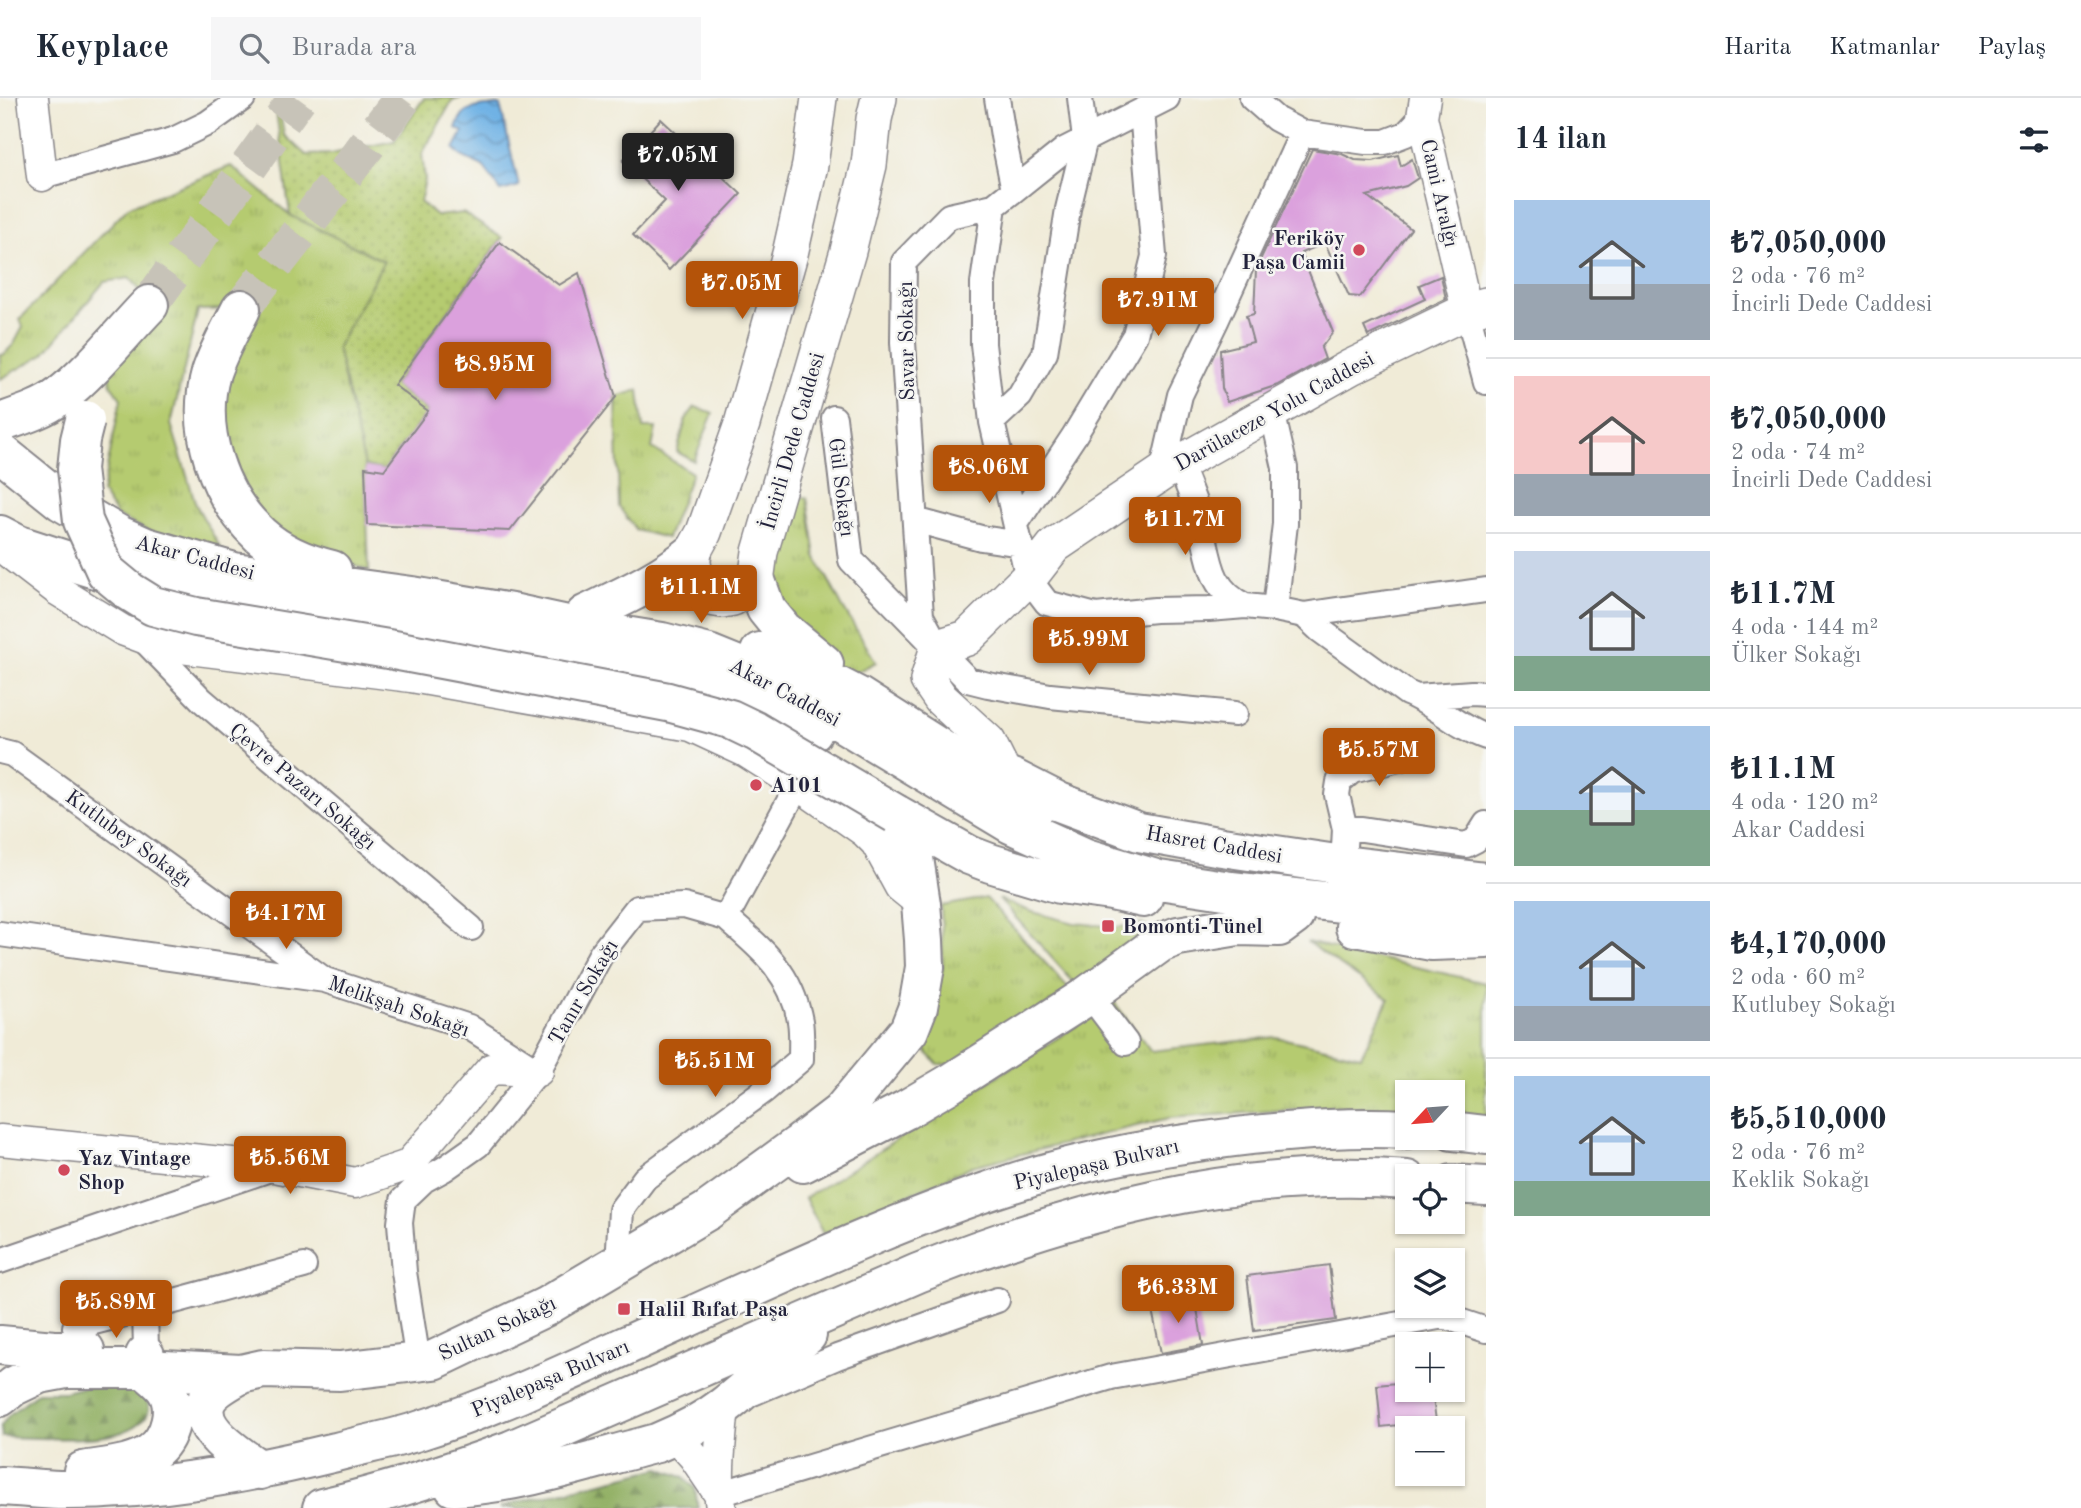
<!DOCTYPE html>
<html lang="tr">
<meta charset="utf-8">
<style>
body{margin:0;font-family:"Old Standard TT",serif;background:#f6f6f7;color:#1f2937;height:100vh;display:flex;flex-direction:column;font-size:26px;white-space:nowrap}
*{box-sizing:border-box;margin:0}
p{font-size:23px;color:#747a83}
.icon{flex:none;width:38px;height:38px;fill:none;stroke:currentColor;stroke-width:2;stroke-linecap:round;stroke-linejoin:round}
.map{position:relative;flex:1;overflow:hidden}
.sheet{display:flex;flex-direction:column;background:#fff;width:595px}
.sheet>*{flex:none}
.needle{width:46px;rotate:244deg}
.controls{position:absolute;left:1395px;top:982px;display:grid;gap:14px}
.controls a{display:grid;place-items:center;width:70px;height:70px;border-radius:0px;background:#fff;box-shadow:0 2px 5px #0004;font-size:35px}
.price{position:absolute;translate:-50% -60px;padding:0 16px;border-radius:7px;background:#b45309;color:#fff;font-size:23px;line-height:46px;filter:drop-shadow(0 2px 4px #0008)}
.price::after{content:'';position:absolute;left:50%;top:42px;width:21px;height:16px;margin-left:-10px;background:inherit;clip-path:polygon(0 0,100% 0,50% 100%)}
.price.on{background:#222;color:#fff}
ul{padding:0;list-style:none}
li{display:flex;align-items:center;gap:21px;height:175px;padding:0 28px}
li+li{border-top:2px solid #e0e1e3}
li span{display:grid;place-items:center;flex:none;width:196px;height:140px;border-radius:0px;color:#555}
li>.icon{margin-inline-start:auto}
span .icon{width:84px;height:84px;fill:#fffc;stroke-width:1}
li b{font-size:30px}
h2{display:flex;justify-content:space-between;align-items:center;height:84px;padding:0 28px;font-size:30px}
header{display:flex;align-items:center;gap:42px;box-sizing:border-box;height:98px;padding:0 35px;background:#fff;border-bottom:2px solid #e0e1e3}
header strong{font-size:33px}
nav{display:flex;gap:38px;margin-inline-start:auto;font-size:24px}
.search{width:490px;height:63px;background:#f6f6f7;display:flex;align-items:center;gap:18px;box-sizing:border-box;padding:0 24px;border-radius:0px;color:#747a83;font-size:26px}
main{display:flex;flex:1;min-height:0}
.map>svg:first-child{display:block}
.grass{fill:url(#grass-tufts);stroke:#6c7656;stroke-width:2}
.forest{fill:url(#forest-firs);stroke:#59684e;stroke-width:2}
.park{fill:url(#park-dots);stroke:#6c7656;stroke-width:2}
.water{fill:url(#water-waves);stroke:#496a90;stroke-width:2}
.building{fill:#dba1dd}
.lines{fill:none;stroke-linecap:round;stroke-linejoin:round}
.primary-tunnel{stroke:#c7c3b8;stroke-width:38;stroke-dasharray:38 19;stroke-linecap:butt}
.minor-casing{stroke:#898689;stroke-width:28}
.tertiary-casing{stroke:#898689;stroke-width:33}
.secondary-casing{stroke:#898689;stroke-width:38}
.primary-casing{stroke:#898689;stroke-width:42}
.minor{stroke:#fff;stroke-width:24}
.tertiary{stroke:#fff;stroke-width:30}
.secondary{stroke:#fff;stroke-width:35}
.primary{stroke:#fff;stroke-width:38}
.primary-bridge-casing{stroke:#898689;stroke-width:42;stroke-linecap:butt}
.primary-bridge{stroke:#fff;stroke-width:38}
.poi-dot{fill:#d1495b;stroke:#f6f6f2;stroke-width:2.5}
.labels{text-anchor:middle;stroke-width:5;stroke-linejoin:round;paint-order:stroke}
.street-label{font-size:21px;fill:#22223b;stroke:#f6f6f2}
.poi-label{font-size:21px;font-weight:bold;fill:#22223b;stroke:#f6f6f2;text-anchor:start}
</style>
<header>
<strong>Keyplace</strong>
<div class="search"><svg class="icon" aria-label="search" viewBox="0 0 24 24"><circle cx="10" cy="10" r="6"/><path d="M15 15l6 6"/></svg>Burada ara</div>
<nav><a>Harita</a><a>Katmanlar</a><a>Paylaş</a></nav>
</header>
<main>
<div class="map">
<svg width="1486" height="1410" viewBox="0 0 1486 1410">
<defs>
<pattern id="grass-tufts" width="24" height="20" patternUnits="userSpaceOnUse" patternTransform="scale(1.75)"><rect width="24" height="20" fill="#b5cb70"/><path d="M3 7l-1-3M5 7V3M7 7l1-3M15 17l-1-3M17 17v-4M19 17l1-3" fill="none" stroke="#9bae62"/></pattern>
<pattern id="forest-firs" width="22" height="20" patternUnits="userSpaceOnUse" patternTransform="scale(1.75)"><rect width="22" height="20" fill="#90af62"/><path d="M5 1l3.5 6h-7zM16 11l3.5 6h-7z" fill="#758e52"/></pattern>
<pattern id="park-dots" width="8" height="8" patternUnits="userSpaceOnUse" patternTransform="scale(1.75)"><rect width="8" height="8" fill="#b5cb70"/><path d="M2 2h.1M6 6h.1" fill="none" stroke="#9bae62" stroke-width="1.8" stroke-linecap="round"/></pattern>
<pattern id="water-waves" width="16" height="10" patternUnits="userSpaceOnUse" patternTransform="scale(1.75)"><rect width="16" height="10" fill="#70b2e5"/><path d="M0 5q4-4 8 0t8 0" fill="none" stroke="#5c90bb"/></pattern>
</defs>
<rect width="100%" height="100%" fill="#f6f6f2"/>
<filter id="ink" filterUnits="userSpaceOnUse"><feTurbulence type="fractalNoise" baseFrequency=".0143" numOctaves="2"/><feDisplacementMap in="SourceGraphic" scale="14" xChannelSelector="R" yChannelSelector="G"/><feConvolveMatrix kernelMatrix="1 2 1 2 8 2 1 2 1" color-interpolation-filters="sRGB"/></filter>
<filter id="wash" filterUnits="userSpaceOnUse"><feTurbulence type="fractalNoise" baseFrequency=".00686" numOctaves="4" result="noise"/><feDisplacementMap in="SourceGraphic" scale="28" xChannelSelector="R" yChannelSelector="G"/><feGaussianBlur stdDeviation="1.57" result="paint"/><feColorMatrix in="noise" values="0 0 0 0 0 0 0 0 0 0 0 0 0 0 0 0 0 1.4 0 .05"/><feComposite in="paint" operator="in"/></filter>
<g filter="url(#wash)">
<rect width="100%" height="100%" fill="#f0ebd7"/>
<path class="grass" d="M231,68L290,117L384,163L337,250L365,368L369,473L264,433L208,340L233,211L198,212L171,326L196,407L234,474L117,418L102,395L121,301L111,287L108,270L148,201L129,180L104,184L44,256L0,281V256L3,257L14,246L23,229L20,221L128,109Z
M639,292L643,330H656L652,350L692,375L667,440L636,432L619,409L616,299Z
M695,309L713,315L694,363L677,354L686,321Z
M781,393L807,400L816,458L842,508L876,564L849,578L783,532L760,454Z
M986,800L1070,892L953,967L938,966L926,954L925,943L943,869L941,808Z
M999,801L1029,813L1074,825L1118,829L1142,826L1148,828L1149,832L1076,887Z
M1307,844L1486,885V1021L1453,1018L1452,994H1407V1014L1344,1008L1169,1020L972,1068L823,1136L805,1100L1114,904L1151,953L1276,939L1361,958L1389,901Z"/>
<path class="forest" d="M126,1288C158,1299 155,1322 125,1333C95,1345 35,1339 2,1339L1,1328L9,1317L38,1294H65L83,1289Z
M660,1370L683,1379L695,1390L698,1410H500L514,1405Z"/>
<path class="park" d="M424,0H461L452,3L422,56L425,82L420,104L437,118L463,115L502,140L394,287L428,313L384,372L365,368L337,250L384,163L290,117L276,13L280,12L284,37L306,57L331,56L394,43Z"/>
<path class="water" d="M500,7L519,88L501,93L483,68L461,58L454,51L463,34L456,30C464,6 478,9 500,7Z"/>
<g id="blocks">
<path class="building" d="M661,21L741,96L669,172L633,137L665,103L623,63Z
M1312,51L1342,56L1355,62L1373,63L1398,57L1401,68L1412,61L1418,80L1406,88L1367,98L1411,131L1360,199L1349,198L1325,145L1301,155L1333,234L1321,250L1325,261L1278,287L1227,304L1222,290L1220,252L1253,244L1246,218L1254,216L1256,171Z
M500,144L559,187L579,175L616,299L510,433L367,427L365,369L384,372L428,313L394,287Z
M1441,178L1446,201L1368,238L1364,229L1425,201L1419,187Z
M1329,1167L1336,1222L1254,1233L1247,1178Z
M1195,1198L1203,1247L1161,1255L1151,1207Z
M1407,1284V1292H1432L1436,1323L1381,1329L1377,1287Z"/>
</g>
</g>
<g filter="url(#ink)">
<use href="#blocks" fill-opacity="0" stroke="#898689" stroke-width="2"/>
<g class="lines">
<path class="primary-tunnel" d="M149,207L298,0
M241,211L403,0"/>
<g class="minor-casing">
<path id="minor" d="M997,0L1003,38L1014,92
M1252,0L1276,21L1302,35L1366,44H1385L1406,36L1422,19
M42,78L173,42L208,25L243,0
M994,108L983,185V246L992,324L1028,480L1047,505L1096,518L1155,512L1209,511L1245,508L1275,511L1304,517L1320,532L1407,595C1435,606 1457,629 1486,639
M1467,213L1486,284
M1272,313L1285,370V426L1275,511
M834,320L851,462L968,582L988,587L1050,598L1235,616
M992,324L1020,298L1045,255L1068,111L1085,41L1080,0
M1179,365C1186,384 1194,402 1200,421C1210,457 1207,490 1245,508
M1162,375L1180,297L1216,223L1302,35
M915,422L981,440L1021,446
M1017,424L1074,338L1135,237L1154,158L1142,13
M1304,517C1364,507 1425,501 1486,492
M142,540L202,602L471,830
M938,549L921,518L903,244L904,164L949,118L994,108L1064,52L1167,0
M1417,599L1472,595L1486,596
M0,653L12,656L322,880
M1345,731L1337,697L1339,684L1352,673L1399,661L1408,654
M1343,767L1345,731H1362L1466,747L1476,742L1486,726
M0,836L325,882L469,929L538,973
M1089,896L1126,945
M0,1163L273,1070
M618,1167L621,1112L645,1080L765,992L801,961C801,949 802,935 800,923C791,874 762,851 726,820
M75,1229L145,1211
M146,1252L145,1211L304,1168
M418,1264L404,1174L400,1125L403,1102L424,1082L444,1071L478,1047L538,973L601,856L637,810L684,808L726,820L798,687
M753,1295L837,1259L997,1202
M719,1396L1111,1279L1444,1218L1486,1232"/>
</g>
<g class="tertiary-casing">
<path id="tertiary" d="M33,0L42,78
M1425,0L1422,19L1467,213
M0,448L57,492L122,532L165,548L411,579L690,628L746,654L798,687L865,734L876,745L900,789L921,806
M0,1042L274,1069L355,1085L408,1067L491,971L538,973
M675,1338L694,1359L719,1396
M721,1410C716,1376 721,1342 724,1308"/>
</g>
<g class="secondary-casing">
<path id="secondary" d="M819,0L810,67L790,156L742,326L704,434L692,456L695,480L699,491L710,500L722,502L733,500L756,483L760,454L848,153L869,67L874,21L879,0
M1004,676L988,644L941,601L928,582L938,549L967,540L1033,475L1054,448L1162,375L1351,269L1467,213L1486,207"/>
</g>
<g class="primary-casing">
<path id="primary" d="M241,211C231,231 218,253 211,275C195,331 218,398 260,437C280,455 306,466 332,472
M0,325C20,318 43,311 60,298C93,272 120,237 149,207
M0,354L61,403L119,437L146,449L234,474L412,498L517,516L600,534L662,544L709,556L768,580L1011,726L1086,760L1159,782L1231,793L1361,807
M0,437L19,447L62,461L168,493L411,536L709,586C745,599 780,615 813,634
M756,483L766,511L783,532L824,566
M585,517C622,499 659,483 692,456
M760,554L791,564L859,599L1035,711
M1012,680L1059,704L1139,734L1222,749L1343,767L1486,784
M896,716L969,757L990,765L1060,786L1111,793L1143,800
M1336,800L1361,807L1486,819
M1355,829L1432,843L1486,841
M1452,1033L1486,1037
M803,1065L905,1012L951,985L1084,900L1160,845L1178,838L1238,828L1279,829L1294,818
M1452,1086L1486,1088
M0,1247L54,1252H85
M241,1276C229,1283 208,1293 205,1308C200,1334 243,1360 260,1372
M0,1299L14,1288L39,1276L66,1271H145L241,1276L263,1271L340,1273L434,1262L545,1209L707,1113L798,1047L841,1014L909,932L918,909L925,869L924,842L921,806L914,760L896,716
M83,1373C105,1369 134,1368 152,1354C170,1341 179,1309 165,1290C160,1283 151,1277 145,1271V1257
M0,1388C20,1389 39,1391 59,1392C153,1393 245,1376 336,1354C362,1347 389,1342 415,1334C506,1306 593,1262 680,1223C787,1175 895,1123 1007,1087C1088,1060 1167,1047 1252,1037C1304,1032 1355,1028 1407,1031
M454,1389C522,1385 590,1362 657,1345C681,1335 703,1324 724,1308C753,1286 778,1259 807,1237
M322,1410C386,1395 449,1375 511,1352L918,1175C1072,1114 1239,1069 1407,1082"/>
</g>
<use href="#minor" class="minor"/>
<use href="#tertiary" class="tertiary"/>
<use href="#secondary" class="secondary"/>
<use href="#primary" class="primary"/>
<g class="primary-bridge-casing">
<path id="primary-bridge" d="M85,322L80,342L77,371L83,423L106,474L129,493L153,508L196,519L394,552L668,604L730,621L755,633L896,716"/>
</g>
<use href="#primary-bridge" class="primary-bridge"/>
</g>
</g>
<g class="poi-dot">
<circle cx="1359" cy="152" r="7"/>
<circle cx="756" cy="687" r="7"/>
<rect x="1101" y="821" width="14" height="14" rx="3.5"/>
<circle cx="64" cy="1072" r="7"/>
<rect x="617" y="1204" width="14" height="14" rx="3.5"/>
</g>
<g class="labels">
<g class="street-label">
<text transform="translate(1440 95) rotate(77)" y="7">Cami Aralğı</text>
<text transform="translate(906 243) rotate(-91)" y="7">Savar Sokağı</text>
<text transform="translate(1274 313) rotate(-29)" y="7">Darülaceze Yolu Caddesi</text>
<text transform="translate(792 343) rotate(-74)" y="7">İncirli Dede Caddesi</text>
<text transform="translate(842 389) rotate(83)" y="7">Gül Sokağı</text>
<text transform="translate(195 459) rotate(15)" y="7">Akar Caddesi</text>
<text transform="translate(785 594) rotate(28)" y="7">Akar Caddesi</text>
<text transform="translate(303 688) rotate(40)" y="7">Çevre Pazarı Sokağı</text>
<text transform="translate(129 740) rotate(36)" y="7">Kutlubey Sokağı</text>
<text transform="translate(1214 746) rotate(10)" y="7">Hasret Caddesi</text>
<text transform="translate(583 894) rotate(-60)" y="7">Tanır Sokağı</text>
<text transform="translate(399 908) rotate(19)" y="7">Melikşah Sokağı</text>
<text transform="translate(1096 1066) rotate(-13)" y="7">Piyalepaşa Bulvarı</text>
<text transform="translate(497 1230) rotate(-25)" y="7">Sultan Sokağı</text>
<text transform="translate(550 1280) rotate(-23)" y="7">Piyalepaşa Bulvarı</text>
</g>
<g class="poi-label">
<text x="1345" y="147" text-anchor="end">Feriköy<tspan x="1345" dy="24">Paşa Camii</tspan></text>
<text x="770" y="694">A101</text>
<text x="1122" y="835">Bomonti-Tünel</text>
<text x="78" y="1067">Yaz Vintage<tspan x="78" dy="24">Shop</tspan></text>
<text x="638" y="1218">Halil Rıfat Paşa</text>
</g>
</g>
</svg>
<div class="controls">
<a><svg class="needle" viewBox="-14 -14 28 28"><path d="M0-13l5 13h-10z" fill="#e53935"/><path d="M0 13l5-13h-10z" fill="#747a83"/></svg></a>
<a><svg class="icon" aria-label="locate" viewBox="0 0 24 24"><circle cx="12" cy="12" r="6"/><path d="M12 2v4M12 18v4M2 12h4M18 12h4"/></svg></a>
<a><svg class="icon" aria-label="layers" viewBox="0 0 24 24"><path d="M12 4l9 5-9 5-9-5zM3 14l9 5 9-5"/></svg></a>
<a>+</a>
<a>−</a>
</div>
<b class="price on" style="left:678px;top:95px">₺7.05M</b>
<b class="price" style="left:742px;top:223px">₺7.05M</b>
<b class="price" style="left:1158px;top:240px">₺7.91M</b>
<b class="price" style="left:495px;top:304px">₺8.95M</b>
<b class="price" style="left:989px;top:407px">₺8.06M</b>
<b class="price" style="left:1185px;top:459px">₺11.7M</b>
<b class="price" style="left:701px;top:527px">₺11.1M</b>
<b class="price" style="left:1089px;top:579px">₺5.99M</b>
<b class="price" style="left:1379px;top:690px">₺5.57M</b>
<b class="price" style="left:286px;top:853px">₺4.17M</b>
<b class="price" style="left:715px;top:1001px">₺5.51M</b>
<b class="price" style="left:290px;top:1098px">₺5.56M</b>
<b class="price" style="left:1178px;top:1227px">₺6.33M</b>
<b class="price" style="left:116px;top:1242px">₺5.89M</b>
</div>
<section class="sheet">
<h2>14 ilan<svg class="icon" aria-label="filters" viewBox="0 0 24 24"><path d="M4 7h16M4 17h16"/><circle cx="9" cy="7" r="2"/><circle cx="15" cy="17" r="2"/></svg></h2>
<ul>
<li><span style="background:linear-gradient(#a9c7e8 60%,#9aa5b1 0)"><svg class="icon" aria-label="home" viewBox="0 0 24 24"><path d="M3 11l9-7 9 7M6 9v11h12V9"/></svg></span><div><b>₺7,050,000</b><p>2 oda · 76 m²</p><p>İncirli Dede Caddesi</p></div></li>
<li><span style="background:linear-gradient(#f6c9c9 70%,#9aa5b1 0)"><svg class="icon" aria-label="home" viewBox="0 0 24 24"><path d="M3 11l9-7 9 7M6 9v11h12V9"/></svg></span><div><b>₺7,050,000</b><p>2 oda · 74 m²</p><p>İncirli Dede Caddesi</p></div></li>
<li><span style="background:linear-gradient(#c9d6e8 75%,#7fa58c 0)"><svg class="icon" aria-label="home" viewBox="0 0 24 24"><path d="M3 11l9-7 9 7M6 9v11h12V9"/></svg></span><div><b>₺11.7M</b><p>4 oda · 144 m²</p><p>Ülker Sokağı</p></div></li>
<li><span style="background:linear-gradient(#a9c7e8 60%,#7fa58c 0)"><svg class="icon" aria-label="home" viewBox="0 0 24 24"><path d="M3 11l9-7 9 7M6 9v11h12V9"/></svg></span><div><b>₺11.1M</b><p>4 oda · 120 m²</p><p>Akar Caddesi</p></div></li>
<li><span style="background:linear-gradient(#a9c7e8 75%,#9aa5b1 0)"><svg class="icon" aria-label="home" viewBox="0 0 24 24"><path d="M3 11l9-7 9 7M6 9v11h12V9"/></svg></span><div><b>₺4,170,000</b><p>2 oda · 60 m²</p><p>Kutlubey Sokağı</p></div></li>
<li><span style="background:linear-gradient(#a9c7e8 75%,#7fa58c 0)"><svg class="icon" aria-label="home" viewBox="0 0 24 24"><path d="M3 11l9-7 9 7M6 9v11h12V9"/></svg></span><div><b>₺5,510,000</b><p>2 oda · 76 m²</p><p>Keklik Sokağı</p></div></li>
</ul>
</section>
</main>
